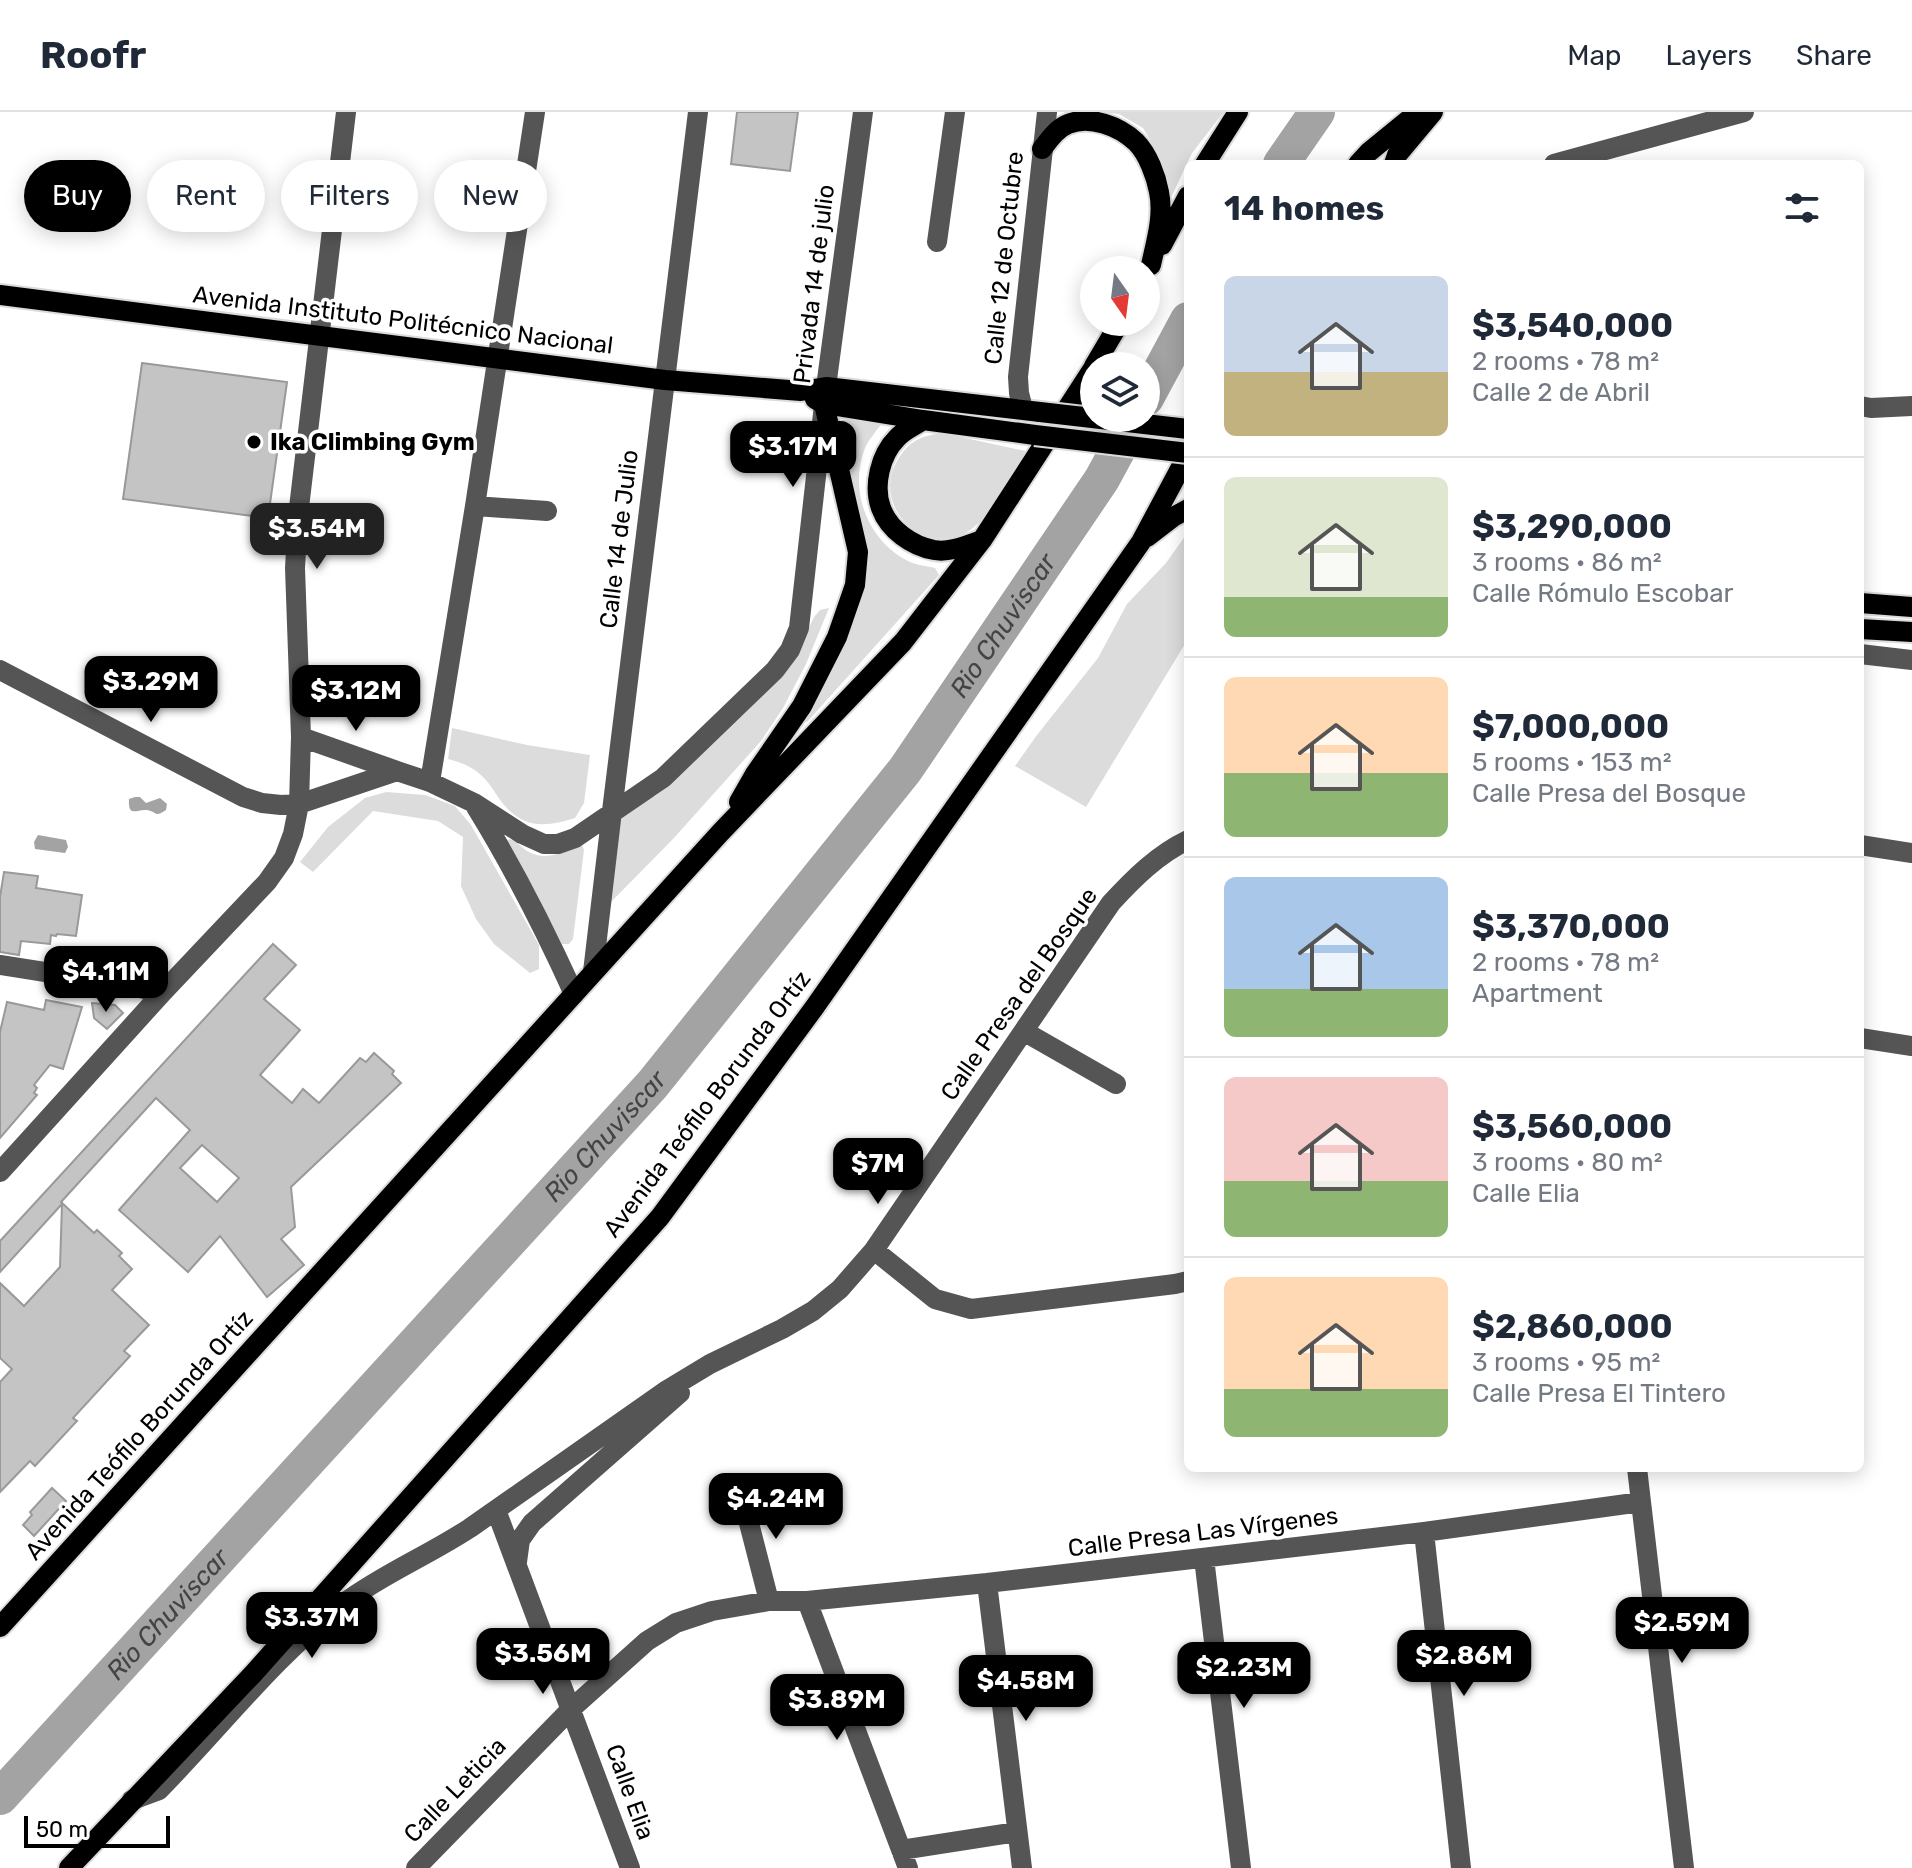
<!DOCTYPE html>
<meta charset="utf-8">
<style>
body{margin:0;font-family:Rubik,sans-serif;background:#f6f6f7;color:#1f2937;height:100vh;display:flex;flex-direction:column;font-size:30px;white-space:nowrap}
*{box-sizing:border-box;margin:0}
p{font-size:26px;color:#747a83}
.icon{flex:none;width:44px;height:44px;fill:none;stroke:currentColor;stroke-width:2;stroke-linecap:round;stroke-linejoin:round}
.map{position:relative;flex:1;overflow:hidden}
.side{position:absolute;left:1184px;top:48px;width:680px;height:1312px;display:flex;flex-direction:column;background:#fff;border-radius:12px;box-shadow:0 4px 20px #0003}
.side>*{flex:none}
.hud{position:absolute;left:24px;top:48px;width:760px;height:72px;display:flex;gap:16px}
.needle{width:52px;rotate:166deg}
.tools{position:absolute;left:1080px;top:144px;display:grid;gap:16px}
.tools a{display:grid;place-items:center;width:80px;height:80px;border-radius:50%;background:#fff;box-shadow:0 4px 20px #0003;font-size:40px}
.scale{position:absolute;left:24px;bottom:20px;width:146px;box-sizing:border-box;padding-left:8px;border:4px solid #000;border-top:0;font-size:22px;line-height:28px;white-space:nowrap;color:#000;-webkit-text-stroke:6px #fff;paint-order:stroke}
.price{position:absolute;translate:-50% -68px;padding:0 18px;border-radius:16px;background:#000;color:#fff;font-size:26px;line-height:52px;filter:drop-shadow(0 2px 4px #0008)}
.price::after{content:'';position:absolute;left:50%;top:48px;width:24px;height:18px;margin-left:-12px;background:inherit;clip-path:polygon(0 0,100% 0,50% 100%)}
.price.on{background:#222;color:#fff}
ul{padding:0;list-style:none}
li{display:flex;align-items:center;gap:24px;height:200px;padding:0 40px}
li+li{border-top:2px solid #e0e1e3}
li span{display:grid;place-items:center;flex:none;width:224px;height:160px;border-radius:12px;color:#555}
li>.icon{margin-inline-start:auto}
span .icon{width:96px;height:96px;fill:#fffc;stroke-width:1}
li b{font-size:34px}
h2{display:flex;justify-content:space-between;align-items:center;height:96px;padding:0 40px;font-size:34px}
.pill{padding:0 28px;border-radius:36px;background:#fff;box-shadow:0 4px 20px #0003;font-size:28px;line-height:72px}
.pill.on{background:#000;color:#fff}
header{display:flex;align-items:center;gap:48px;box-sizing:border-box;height:112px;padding:0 40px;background:#fff;border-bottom:2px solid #e0e1e3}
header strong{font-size:38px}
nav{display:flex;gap:44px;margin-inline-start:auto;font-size:28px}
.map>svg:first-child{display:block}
.green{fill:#dcdcdc}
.water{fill:#a3a3a3}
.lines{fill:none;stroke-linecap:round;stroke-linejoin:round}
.river{stroke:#a3a3a3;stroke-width:36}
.building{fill:#c4c4c4;stroke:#999;stroke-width:2;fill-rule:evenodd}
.major-casing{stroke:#dbdbdb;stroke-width:24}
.minor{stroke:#555;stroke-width:20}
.major{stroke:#000;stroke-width:20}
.major-bridge-casing{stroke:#dbdbdb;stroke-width:24;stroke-linecap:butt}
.major-bridge{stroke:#000;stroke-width:20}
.poi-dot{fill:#000;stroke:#fff;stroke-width:3}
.labels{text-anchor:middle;stroke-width:7;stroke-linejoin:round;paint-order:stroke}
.street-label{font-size:24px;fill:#000;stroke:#fff}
.poi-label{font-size:24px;font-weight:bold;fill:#000;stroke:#fff;text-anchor:start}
.water-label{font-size:26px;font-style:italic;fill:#444;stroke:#fff}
</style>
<header>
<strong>Roofr</strong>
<nav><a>Map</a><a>Layers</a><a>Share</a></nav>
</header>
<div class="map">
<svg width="1912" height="1756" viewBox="0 0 1912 1756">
<rect width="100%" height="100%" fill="#fff"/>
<path class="green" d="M1101,0H1224L1192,41L1167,94V69L1162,49L1143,16L1119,2Z
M842,308H878L883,310C877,318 869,327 865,336C848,379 868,430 910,450C917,453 927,454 935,456L939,463L807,610H803L802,606L825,570L847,526L859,490L868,453L865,432L840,319L839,312Z
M942,321L1030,340C1013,365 998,396 974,415C930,452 865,395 900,344C912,327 923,324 942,321Z
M1188,420V527L1086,695L1015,654L1037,623L1098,546L1127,492L1166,451Z
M829,496L806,552L783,596L761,629L673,727L607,794L619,708L636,691L655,684L662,679L761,583L794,548L814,505L820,498Z
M452,616L527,633L590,643L584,691L575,706C548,715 525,717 505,694C497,685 491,672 482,664C473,655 460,650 448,647Z
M386,680L425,683L455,694L471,713L539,833V857L530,861L494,832L476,807L461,774L463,725L438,709L373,699L313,760L300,750L328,715L365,686Z
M509,727C519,729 522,738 531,741C548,749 568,739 581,730L584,738L573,827L569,832H562L506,729Z"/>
<path class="water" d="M135,685H140L146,691L160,686L167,692L166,698C154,706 158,700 147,698C136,697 128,706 129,687Z
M38,723L66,728L68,735L65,741L35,737L34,730Z"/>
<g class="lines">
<g class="river">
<path d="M1281,52L1317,0"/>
<path d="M1146,286L1188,208"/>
<path id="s1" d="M0,1685L652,973L905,658L1102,367L1135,306"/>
</g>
</g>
<path class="building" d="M737,0H798L790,59L731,52Z
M142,251L287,270L268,406L123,387Z
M4,760L38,764L36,776L82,783L76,824L57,822L56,824L51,823L50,832L21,829L19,843L0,840V785Z
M273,832L296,853L264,887L300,918L260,963L292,991L303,977L319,991L360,946L366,950L374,941L394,959L392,962L401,971L291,1075L295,1115L281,1127L304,1153L267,1185L220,1124L188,1160L119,1098L190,1018L156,986L61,1090L94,1121L97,1118L122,1141L119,1144L132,1157L112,1178L149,1213L124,1239L130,1244L73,1306L77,1309L35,1354L30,1349L0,1380V1270L12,1257L0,1246V1171L24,1194L60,1155L62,1092L0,1160V1129ZM202,1033L239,1066L217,1090L180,1056Z
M46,888L82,895L63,957L50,953L34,973L37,976L34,981L37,983L0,1026V920L7,890L44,898Z
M92,891L115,893L123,901L107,917L94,906Z
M52,1376L66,1389L34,1424L23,1413L32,1403L30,1400Z"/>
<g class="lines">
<g class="major-casing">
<path id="major" d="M1042,37C1049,28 1056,17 1068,12C1090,3 1119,14 1136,30C1148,42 1156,64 1159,80C1164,104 1156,130 1151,153
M1205,52L1238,0
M1358,52L1369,40L1418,0
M1394,52L1397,43L1433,0
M1162,133L1188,84
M0,183L665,268L801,279L826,275L1040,300
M1094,254L1120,210
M815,287L824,292L923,308L1035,323
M923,308C915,314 904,318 897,326C880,343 873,374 881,396C889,418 912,434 934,438C950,441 967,433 982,428
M1147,425L1173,405L1188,397
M1860,491L1912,495
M1860,517L1912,520
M739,690L755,662L802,594L837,525L855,473L858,440L824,292
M0,1515L720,721L903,530L982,428L1094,255
M69,1756L253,1562L660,1105L814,896L1141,430L1188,342"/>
</g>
<path class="minor" d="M1554,52L1744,0
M937,130L955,0
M1860,294L1871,296L1912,294
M1023,297L1019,281L1018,265L1047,0
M475,394L547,399
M1860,542L1912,548
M0,558L243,685L262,691L281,693L299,692L397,659L430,670L474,691L522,722L544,732H558L575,726L663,666L775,558L790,538L799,516L826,275L863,0
M301,625L397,659
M430,670L475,394L535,0
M476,695C513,755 545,818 574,882
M1860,733L1912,741
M0,853L127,873L162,881
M593,860L612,699L698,0
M1025,920L1116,972
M1860,926L1912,934
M0,1060L162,881L267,770L284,746L293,722L299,692L301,625L295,456L298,404L346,0
M874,1138L935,1187L971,1197L1175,1172L1188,1169
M1637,1356L1684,1756
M741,1380L769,1489
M496,1398L630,1756
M1424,1420L1461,1756
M1204,1446L1241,1756
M517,1450L520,1428L532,1411L680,1281
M987,1471L1022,1756
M807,1489L908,1756
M132,1688L159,1678C221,1615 274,1545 344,1491C383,1462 429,1443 470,1416L667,1278L710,1252L782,1217L813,1199L840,1177L874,1138L1111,791C1133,767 1158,742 1188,728
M901,1738L1017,1720
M416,1756L571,1597L647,1529L676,1511L712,1499L769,1489H807L987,1471L1424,1420L1641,1390"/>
<use href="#major" class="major"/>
<g class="major-bridge-casing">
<path id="major-bridge" d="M1040,300L1188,317
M1035,323L1188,341"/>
</g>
<use href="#major-bridge" class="major-bridge"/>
</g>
<circle class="poi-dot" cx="254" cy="330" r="8"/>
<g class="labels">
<g class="street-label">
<text transform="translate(1004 146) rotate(-84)" y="8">Calle 12 de Octubre</text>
<text transform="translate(814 172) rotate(-83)" y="8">Privada 14 de julio</text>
<text transform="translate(403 208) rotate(7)" y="8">Avenida Instituto Politécnico Nacional</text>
<text transform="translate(619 427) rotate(-83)" y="8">Calle 14 de Julio</text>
<text transform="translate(1019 882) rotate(-55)" y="8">Calle Presa del Bosque</text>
<text transform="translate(707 992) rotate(-53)" y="8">Avenida Teófilo Borunda Ortíz</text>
<text transform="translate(139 1323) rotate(-48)" y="8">Avenida Teófilo Borunda Ortíz</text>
<text transform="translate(1203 1420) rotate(-7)" y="8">Calle Presa Las Vírgenes</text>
<text transform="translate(455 1678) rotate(-46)" y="8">Calle Leticia</text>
<text transform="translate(630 1680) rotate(70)" y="8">Calle Elia</text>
</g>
<g class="poi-label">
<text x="270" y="338">Ika Climbing Gym</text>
</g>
<g class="water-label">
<text dy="9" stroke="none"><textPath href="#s1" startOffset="1544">Rio Chuviscar</textPath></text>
<text dy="9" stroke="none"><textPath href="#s1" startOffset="896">Rio Chuviscar</textPath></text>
<text dy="9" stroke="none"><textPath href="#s1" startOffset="248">Rio Chuviscar</textPath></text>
</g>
</g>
</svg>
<div class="tools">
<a><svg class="needle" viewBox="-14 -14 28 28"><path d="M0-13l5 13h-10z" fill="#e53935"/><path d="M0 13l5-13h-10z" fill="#747a83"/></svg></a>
<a><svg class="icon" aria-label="layers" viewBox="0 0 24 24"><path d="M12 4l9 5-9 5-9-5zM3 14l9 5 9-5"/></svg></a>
</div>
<div class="scale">50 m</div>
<b class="price" style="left:793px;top:377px">$3.17M</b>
<b class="price on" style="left:317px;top:459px">$3.54M</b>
<b class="price" style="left:151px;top:612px">$3.29M</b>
<b class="price" style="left:356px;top:621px">$3.12M</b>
<b class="price" style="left:106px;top:902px">$4.11M</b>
<b class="price" style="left:878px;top:1094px">$7M</b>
<b class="price" style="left:776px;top:1429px">$4.24M</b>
<b class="price" style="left:312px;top:1548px">$3.37M</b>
<b class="price" style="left:1682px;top:1553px">$2.59M</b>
<b class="price" style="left:543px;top:1584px">$3.56M</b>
<b class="price" style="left:1464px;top:1586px">$2.86M</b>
<b class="price" style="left:1244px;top:1598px">$2.23M</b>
<b class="price" style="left:1026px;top:1611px">$4.58M</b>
<b class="price" style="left:837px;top:1630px">$3.89M</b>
<div class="hud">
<a class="pill on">Buy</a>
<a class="pill">Rent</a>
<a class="pill">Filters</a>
<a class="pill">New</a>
</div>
<section class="side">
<h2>14 homes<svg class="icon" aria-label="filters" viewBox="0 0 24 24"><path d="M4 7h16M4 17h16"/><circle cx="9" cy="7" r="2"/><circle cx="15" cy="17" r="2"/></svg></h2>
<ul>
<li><span style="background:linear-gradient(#c9d6e8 60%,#c2b280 0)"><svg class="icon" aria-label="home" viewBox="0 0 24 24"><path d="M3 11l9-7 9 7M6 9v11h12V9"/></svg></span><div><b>$3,540,000</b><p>2 rooms · 78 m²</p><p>Calle 2 de Abril</p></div></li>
<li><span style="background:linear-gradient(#dfe7d0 75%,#8fb573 0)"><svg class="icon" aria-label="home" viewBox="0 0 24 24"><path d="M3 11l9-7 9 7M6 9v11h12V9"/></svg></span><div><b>$3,290,000</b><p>3 rooms · 86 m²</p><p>Calle Rómulo Escobar</p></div></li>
<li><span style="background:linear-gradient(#ffd9b3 60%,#8fb573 0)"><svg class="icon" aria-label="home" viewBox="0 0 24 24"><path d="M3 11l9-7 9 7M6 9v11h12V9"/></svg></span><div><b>$7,000,000</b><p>5 rooms · 153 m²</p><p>Calle Presa del Bosque</p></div></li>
<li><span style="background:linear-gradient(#a9c7e8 70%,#8fb573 0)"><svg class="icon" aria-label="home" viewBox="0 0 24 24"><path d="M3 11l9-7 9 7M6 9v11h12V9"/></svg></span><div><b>$3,370,000</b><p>2 rooms · 78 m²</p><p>Apartment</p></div></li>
<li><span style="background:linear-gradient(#f6c9c9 65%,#8fb573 0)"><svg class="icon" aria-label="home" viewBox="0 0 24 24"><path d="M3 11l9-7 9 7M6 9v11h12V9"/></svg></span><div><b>$3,560,000</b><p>3 rooms · 80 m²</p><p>Calle Elia</p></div></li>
<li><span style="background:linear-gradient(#ffd9b3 70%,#8fb573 0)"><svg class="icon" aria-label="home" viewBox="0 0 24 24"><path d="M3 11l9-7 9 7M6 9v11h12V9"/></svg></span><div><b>$2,860,000</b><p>3 rooms · 95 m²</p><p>Calle Presa El Tintero</p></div></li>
</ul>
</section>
</div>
